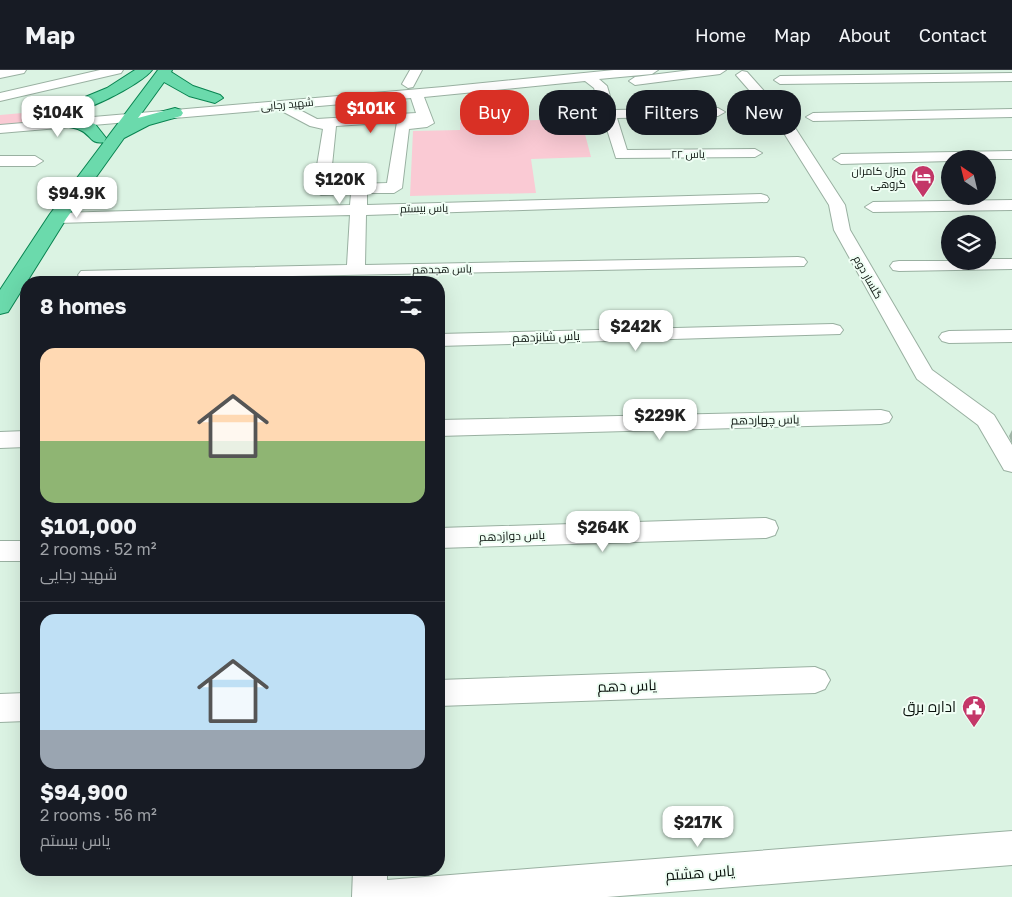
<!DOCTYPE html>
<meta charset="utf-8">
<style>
body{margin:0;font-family:"Golos Text",Cairo,sans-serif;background:#242831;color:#f1f3f6;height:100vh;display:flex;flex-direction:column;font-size:19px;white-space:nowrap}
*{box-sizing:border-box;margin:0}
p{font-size:16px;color:#9ea1a6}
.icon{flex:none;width:28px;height:28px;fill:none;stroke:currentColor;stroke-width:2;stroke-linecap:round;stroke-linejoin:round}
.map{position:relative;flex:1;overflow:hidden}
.side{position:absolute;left:20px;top:206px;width:425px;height:600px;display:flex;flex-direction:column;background:#171b24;border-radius:20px;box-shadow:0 5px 20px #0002}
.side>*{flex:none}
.guide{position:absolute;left:460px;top:20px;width:475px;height:45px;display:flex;gap:10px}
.needle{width:32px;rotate:325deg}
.fabs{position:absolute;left:941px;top:80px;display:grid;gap:10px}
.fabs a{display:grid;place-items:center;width:55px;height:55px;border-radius:50%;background:#171b24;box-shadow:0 5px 20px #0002;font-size:25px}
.price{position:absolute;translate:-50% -42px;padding:0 11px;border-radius:10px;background:#fff;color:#222;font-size:16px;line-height:32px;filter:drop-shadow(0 1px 2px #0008)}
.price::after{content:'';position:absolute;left:50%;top:30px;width:15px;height:11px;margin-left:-8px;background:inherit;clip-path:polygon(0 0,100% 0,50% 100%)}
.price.current{background:#d93025;color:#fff}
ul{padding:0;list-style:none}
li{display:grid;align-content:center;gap:10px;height:265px;padding:0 20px}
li+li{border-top:1px solid #363941}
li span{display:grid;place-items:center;height:155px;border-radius:15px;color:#555}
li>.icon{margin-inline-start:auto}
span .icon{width:90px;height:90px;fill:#fffc;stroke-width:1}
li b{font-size:21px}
h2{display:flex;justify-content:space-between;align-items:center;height:60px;padding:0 20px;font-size:21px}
.chip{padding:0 18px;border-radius:20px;background:#171b24;box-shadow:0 5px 20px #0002;font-size:18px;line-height:45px}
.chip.current{background:#d93025;color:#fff}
header{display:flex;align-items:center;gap:30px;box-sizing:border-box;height:70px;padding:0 25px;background:#171b24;border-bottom:1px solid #363941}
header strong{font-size:24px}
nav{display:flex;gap:28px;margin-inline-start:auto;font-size:18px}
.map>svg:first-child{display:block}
.green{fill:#facad4}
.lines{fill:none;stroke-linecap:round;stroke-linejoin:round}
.minor-casing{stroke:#99b0a1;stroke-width:2}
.major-casing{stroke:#098451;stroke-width:2}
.minor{fill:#fff;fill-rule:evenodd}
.major{fill:#6bdaac;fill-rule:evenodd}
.wall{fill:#9fb4a6}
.labels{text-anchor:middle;stroke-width:4;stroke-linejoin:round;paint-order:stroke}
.far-street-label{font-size:11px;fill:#0a120d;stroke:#effef4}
.far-poi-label{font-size:11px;fill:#0a120d;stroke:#effef4;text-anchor:end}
.street-label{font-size:12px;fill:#0a120d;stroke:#effef4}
.near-street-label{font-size:15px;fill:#0a120d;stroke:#effef4}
.near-poi-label{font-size:15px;fill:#0a120d;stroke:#effef4;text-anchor:end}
</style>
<header>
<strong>Map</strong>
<nav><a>Home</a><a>Map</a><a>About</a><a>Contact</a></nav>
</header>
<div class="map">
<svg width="1012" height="827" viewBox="0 0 1012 827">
<rect width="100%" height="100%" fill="#dbf3e3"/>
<path class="green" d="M34,42L43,45L44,49L40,52L0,59V45Z
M581,49L591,87L531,89L536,123L410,126L413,61L460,60V52Z"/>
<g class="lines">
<g class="minor-casing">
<path id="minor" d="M0,0H26L24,3L0,8Z
M100,0H123L121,3L0,31V23Z
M410,0H422L413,17L408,18L402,14Z
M614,0H658L652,4L599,9L607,16L614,40L718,38L725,42L718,46L617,48L627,80L755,79L762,83L755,87L616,88L594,18L585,11L424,27L434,53L427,57L409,59L402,118L394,123H367V135L761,124L767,126L769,129L767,132L366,145L365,195L798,187L804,188L807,192L804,196L87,210L81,209L78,205L81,201L347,195L350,145L57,153L51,152L49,148L51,144L57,143L350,135L351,124L321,125L313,120L323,59L310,56L278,39L0,63V55L443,17ZM411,28L416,43L317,49L296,38ZM397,52L387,113L330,115L336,56Z
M691,0H726L720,4L635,15L629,11L635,7Z
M742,1L747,2L790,50L845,135L850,160L932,300L994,345L1012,375V402L1004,400L978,355L917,309L834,160L829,135L777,52L736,5Z
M1012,3V11L780,14L774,10L780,6Z
M1012,39V47L813,51L806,47L813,43Z
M1012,81V89H950V91L841,94L833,89L841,84Z
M0,86H35L43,91L35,96H0Z
M1012,130V140L873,142L865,137L873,132Z
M988,189H1012V199L899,201L893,200L890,196L893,192L899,191H988Z
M833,254L840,256L843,260L840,264L439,276V264Z
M1012,260V272L949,273L942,271L939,267L942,263L949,261Z
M881,340L889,342L892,347L889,352L881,354L439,366V350Z
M26,361V377L0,378V362Z
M766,448L775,451L778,458L775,465L766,468L439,478V458Z
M0,471H26V491H0Z
M815,597L825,601L830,610L825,619L815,623L439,636V610Z
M26,623V651L0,652V624Z
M1012,761V795L607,827H352L353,800H387V810Z"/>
</g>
<g class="major-casing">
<path id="major" d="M135,0H152C142,14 78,47 61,43L59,40L61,37L107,18Z
M158,0H172L171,2L193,16L220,25L223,28L215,33L189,26L164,12L138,48L175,38L181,40L183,43L181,46L149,55L124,68L66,149L8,242L0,244V220L50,144Z
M65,47L95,54L106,68L104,72C90,75 91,64 80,60C74,57 66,57 59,55L57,52L59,49Z"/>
</g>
<use href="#minor" class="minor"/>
<use href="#major" class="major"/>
</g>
<path class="wall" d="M1012,360V374L1009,366Z"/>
<defs>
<g id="hotel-pin" transform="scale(1.25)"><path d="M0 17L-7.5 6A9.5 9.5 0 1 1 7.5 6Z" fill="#c43768" stroke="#effef4"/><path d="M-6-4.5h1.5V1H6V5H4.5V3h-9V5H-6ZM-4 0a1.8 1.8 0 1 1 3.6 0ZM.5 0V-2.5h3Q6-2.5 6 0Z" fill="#fff"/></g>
<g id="civic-pin" transform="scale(1.25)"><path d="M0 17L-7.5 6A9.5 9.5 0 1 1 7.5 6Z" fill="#c43768" stroke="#effef4"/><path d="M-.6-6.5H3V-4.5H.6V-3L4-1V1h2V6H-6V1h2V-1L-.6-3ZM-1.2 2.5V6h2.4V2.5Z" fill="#fff"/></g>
</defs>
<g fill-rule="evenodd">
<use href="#hotel-pin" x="923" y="107"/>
<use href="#civic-pin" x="974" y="637"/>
</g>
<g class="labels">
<g class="far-street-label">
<text transform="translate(287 34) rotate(-5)" y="4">شهید رجایی</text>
<text transform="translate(688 84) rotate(-1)" y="4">یاس ۲۲</text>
<text transform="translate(424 138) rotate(-1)" y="4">یاس بیستم</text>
<text transform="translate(442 199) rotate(-1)" y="4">یاس هجدهم</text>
<text transform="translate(868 207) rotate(61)" y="4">گلسار دوم</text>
</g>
<g class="far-poi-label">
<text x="906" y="105">منزل کامران<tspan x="906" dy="13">گروهی</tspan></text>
</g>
<g class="street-label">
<text transform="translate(546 267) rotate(-2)" y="4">یاس شانزدهم</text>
<text transform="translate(765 350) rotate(-1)" y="4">یاس چهاردهم</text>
<text transform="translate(512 466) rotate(-2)" y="4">یاس دوازدهم</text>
</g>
<g class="near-street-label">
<text transform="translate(627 616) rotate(-2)" y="5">یاس دهم</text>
<text transform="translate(700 803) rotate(-4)" y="5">یاس هشتم</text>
</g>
<g class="near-poi-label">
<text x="956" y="642">اداره برق</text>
</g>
</g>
</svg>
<div class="fabs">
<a><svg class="needle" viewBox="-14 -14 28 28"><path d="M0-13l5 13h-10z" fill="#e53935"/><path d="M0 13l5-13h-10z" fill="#9ea1a6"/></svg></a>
<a><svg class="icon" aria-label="layers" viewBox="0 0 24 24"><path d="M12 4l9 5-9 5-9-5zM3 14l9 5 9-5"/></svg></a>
</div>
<b class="price current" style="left:371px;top:64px">$101K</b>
<b class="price" style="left:58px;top:68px">$104K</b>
<b class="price" style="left:340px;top:135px">$120K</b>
<b class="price" style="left:77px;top:149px">$94.9K</b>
<b class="price" style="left:636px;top:282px">$242K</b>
<b class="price" style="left:660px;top:371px">$229K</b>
<b class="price" style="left:603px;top:483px">$264K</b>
<b class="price" style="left:698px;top:778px">$217K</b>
<div class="guide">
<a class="chip current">Buy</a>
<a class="chip">Rent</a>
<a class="chip">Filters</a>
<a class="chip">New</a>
</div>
<section class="side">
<h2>8 homes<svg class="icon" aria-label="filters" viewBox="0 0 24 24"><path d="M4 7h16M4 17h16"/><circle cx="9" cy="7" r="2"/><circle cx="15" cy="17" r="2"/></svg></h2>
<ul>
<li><span style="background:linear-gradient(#ffd9b3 60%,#8fb573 0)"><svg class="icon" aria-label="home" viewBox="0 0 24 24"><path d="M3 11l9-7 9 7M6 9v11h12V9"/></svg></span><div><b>$101,000</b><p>2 rooms · 52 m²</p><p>شهید رجایی</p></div></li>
<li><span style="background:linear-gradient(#bfe0f5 75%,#9aa5b1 0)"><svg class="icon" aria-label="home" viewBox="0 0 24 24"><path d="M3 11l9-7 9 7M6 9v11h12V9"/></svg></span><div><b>$94,900</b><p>2 rooms · 56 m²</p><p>یاس بیستم</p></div></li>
</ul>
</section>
</div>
